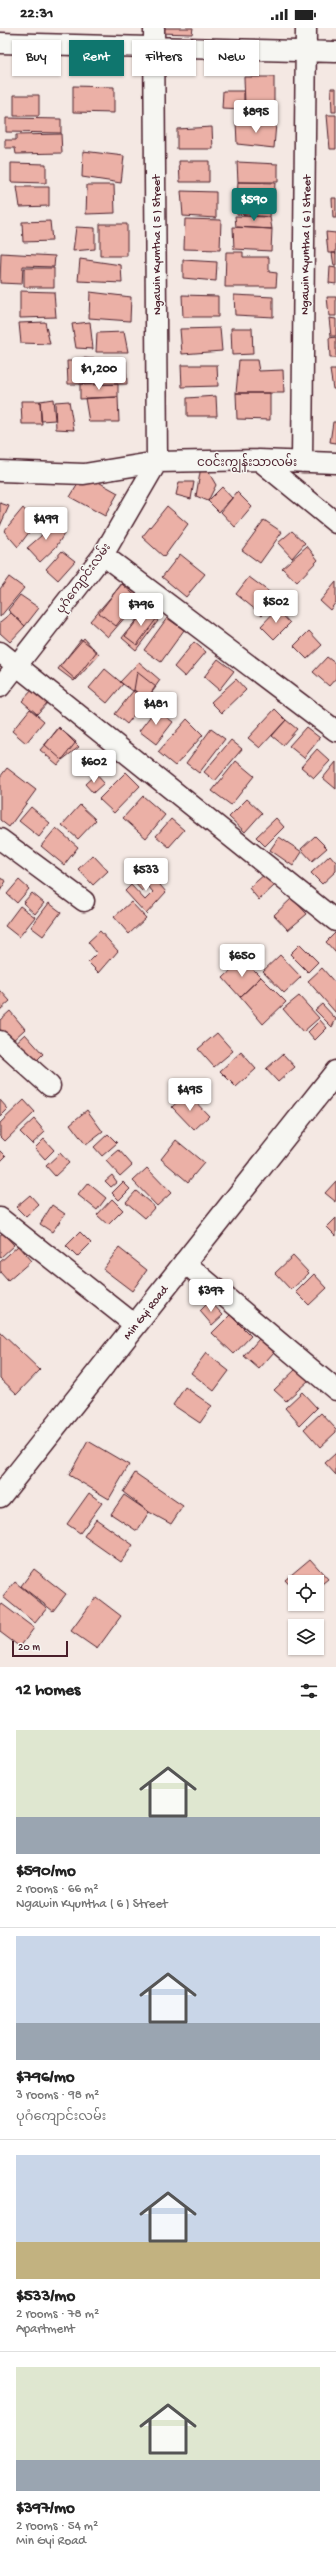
<!DOCTYPE html>
<meta charset="utf-8">
<style>
body{margin:0;font-family:"Gochi Hand","Noto Sans Myanmar",sans-serif;background:#f6f6f6;color:#222;height:100vh;display:flex;flex-direction:column;font-size:15px;white-space:nowrap}
*{box-sizing:border-box;margin:0}
p{font-size:13px;color:#767676}
.icon{flex:none;width:22px;height:22px;fill:none;stroke:currentColor;stroke-width:2;stroke-linecap:round;stroke-linejoin:round}
.map{position:relative;height:1639px;overflow:hidden}
.sheet{display:flex;flex-direction:column;background:#fff;flex:1}
.sheet>*{flex:none}
.guide{position:absolute;left:12px;top:12px;width:312px;height:36px;display:flex;gap:8px}
.tools{position:absolute;left:288px;top:1547px;display:grid;gap:8px}
.tools a{display:grid;place-items:center;width:36px;height:36px;border-radius:0px;background:#fff;box-shadow:0 1px 3px #0004;font-size:20px}
.scale{position:absolute;left:12px;bottom:10px;width:56px;box-sizing:border-box;padding-left:4px;border:2px solid #4a1f2b;border-top:0;font-size:11px;line-height:14px;white-space:nowrap;color:#4a1f2b;-webkit-text-stroke:3px #f6f6f2;paint-order:stroke}
.price{position:absolute;translate:-50% -34px;padding:0 9px;border-radius:4px;background:#fff;color:#222;font-size:13px;line-height:26px;filter:drop-shadow(0 1px 2px #0008)}
.price::after{content:'';position:absolute;left:50%;top:24px;width:12px;height:9px;margin-left:-6px;background:inherit;clip-path:polygon(0 0,100% 0,50% 100%)}
.price.active{background:#0f766e;color:#fff}
ul{padding:0;list-style:none}
li{display:grid;align-content:center;gap:8px;height:212px;padding:0 16px}
li+li{border-top:1px solid #e0e0e0}
li span{display:grid;place-items:center;height:124px;border-radius:0px;color:#555}
li>.icon{margin-inline-start:auto}
span .icon{width:72px;height:72px;fill:#fffc;stroke-width:1}
li b{font-size:17px}
h2{display:flex;justify-content:space-between;align-items:center;height:48px;padding:0 16px;font-size:17px}
.tag{padding:0 14px;border-radius:0px;background:#fff;box-shadow:0 1px 3px #0004;font-size:14px;line-height:36px}
.tag.active{background:#0f766e;color:#fff}
.status{display:flex;justify-content:space-between;align-items:center;height:28px;padding:0 20px;background:#fff;direction:ltr}
.status svg{height:11px;fill:currentColor}
.map>svg:first-child{display:block}
.building{fill:#ebb0a6;stroke:#4a1f2b}
.lines{fill:none;stroke-linecap:round;stroke-linejoin:round}
.street-casing{stroke:#4a1f2b;stroke-width:23}
.secondary-casing{stroke:#4a1f2b;stroke-width:25}
.street{stroke:#f6f6f2;stroke-width:20}
.secondary{stroke:#f6f6f2;stroke-width:22}
.labels{text-anchor:middle;stroke-width:3;stroke-linejoin:round;paint-order:stroke}
.street-label{font-size:12px;fill:#4a1f2b;stroke:#f6f6f2}
</style>
<div class="status"><b>22:31</b><svg viewBox="0 0 49 12"><path d="M0 12V9h3v3zM5 12V6h3v6zM10 12V3h3v9zM15 12V0h3v12zM26 1h20v11H26zM47 4h2v5h-2z"/></svg></div>
<div class="map">
<svg width="336" height="1639" viewBox="0 0 336 1639">
<rect width="100%" height="100%" fill="#f4e8e3"/>
<filter id="ink" filterUnits="userSpaceOnUse"><feTurbulence type="fractalNoise" baseFrequency=".025" numOctaves="2"/><feDisplacementMap in="SourceGraphic" scale="8" xChannelSelector="R" yChannelSelector="G"/><feConvolveMatrix kernelMatrix="1 2 1 2 8 2 1 2 1" color-interpolation-filters="sRGB"/></filter>
<g filter="url(#ink)">
<path class="building" d="M160,0H193L192,6L160,5Z
M244,49H274V80L245,78Z
M73,58L114,59V85L73,84Z
M331,60H336V84H332Z
M223,63H244V82L222,81Z
M14,67H39V88H14Z
M327,87H336V121H330Z
M6,90L61,91V105L6,104Z
M236,93L276,95L274,120L237,116Z
M212,99L213,121H177V101Z
M61,106L62,125L16,126L15,120H5V112H16V107Z
M83,123L124,128L121,155L82,149Z
M179,133H209V154H180Z
M237,134L278,136V154H238Z
M11,135L46,136V155L11,154Z
M238,154L275,155L274,171L237,170Z
M87,157H114L115,185L86,186Z
M17,159H49V178L20,179Z
M181,163L216,164V190L183,188Z
M332,170H336V190H333Z
M236,173L271,174L270,189L237,186Z
M235,188L270,189L272,201L236,199Z
M185,191L221,192L220,222L184,221Z
M50,193L52,213L23,214L22,194Z
M100,196H127V228H100Z
M76,199L95,200V221L73,223Z
M233,199L272,201L271,223L234,221Z
M326,204L336,205V225H328Z
M226,224H243V229H269V244L277,245L276,259H225Z
M1,225L55,228L54,239L23,238L22,256L0,255Z
M332,225H336V238H334Z
M80,231L121,237L122,255L78,253Z
M183,232L217,234L216,253L183,250Z
M330,239L336,240V256L329,255Z
M24,240H54V259H24Z
M20,263L54,264L56,289L20,290Z
M90,264L131,269L130,293L89,290Z
M182,267L218,268V289H183Z
M234,267L273,269V289L235,287Z
M327,269H336V288H329Z
M329,290L336,291V308H331Z
M45,294L50,316L21,315L19,295Z
M90,294L93,321L76,320L72,296Z
M220,300L222,323L182,326L180,301Z
M231,300H252L253,326L232,327Z
M124,304L128,324H96L97,305Z
M336,309V330H330L329,310Z
M82,330L126,333L127,356L84,357Z
M239,332H257L259,343L283,342L284,365H236Z
M67,333H80L83,356H68Z
M181,337H217L218,358L182,359Z
M330,342H336V361H333Z
M80,356H118V369L80,371Z
M236,365H270V392L237,391Z
M216,368L217,388H187V370Z
M118,369L119,394H89L85,370Z
M53,371L55,392L41,393L40,373Z
M21,373H40L42,396H22Z
M69,373L74,402L56,401L55,374Z
M333,394H336V415L330,414Z
M202,433L216,457L208,473L196,468Z
M84,446L118,465L105,488L70,469Z
M179,454H194L191,471L176,467Z
M222,459L232,470L219,484L208,473Z
M237,464L252,479L235,499L221,484Z
M0,475L9,478L0,498Z
M167,478L188,496L164,529L142,509Z
M23,480L36,495L18,519L4,503Z
M47,490L64,506L56,519L40,534L27,520L41,508Z
M264,492L282,504L260,535L242,522Z
M292,503L305,515L292,530L278,515Z
M307,518L318,532L297,554L282,540Z
M62,523L75,533L58,552L46,541Z
M180,526L205,546L186,569L162,549Z
M9,549L24,560L0,589V561Z
M249,549L276,569L262,587L236,566Z
M336,554V574L330,582L320,573Z
M122,555L139,568L116,598L99,585Z
M122,556L140,572L108,609L90,593Z
M20,567L39,580L25,598L8,582Z
M145,581L158,593L136,622L122,610Z
M146,581L157,590L137,617L125,608Z
M277,581L290,595L274,611L261,598Z
M11,585L25,598L10,614L0,605V594Z
M167,590L184,602L161,634L144,622Z
M309,603L322,617L307,631L294,618Z
M84,610L99,627L76,652L60,638Z
M81,611L97,623L74,653L58,641Z
M194,614L206,624L185,649L174,639Z
M327,629L336,636V650L329,658L313,644Z
M218,631L234,643L219,662L204,649Z
M139,634L160,652L146,672L120,654Z
M105,641L123,656L107,675L89,660Z
M137,644L156,659L146,672L134,662Z
M236,651L246,662L222,685L211,674Z
M34,660L49,673L37,686L22,673Z
M134,662L146,672L127,696L115,686Z
M30,681L44,693L26,715L12,703Z
M156,681L173,694L156,716L139,703Z
M275,681L286,692L260,720L248,710Z
M187,691L203,707L175,738L158,724Z
M286,692L297,701L283,717L272,708Z
M59,699L79,719L62,732L45,717Z
M306,699L320,710L304,730L289,718Z
M59,700L76,714L58,737L40,722Z
M211,701L225,711L199,745L186,735Z
M231,712L242,721L215,753L204,744Z
M317,721L330,733L314,750L301,739Z
M236,733L254,748L231,777L212,763Z
M336,734V761L323,750Z
M7,740L36,762L9,799L0,792V749Z
M126,744L140,758L114,785L99,771Z
M96,746L104,755L93,765L85,756Z
M143,768L165,787L146,810L123,790Z
M247,771L262,785L245,804L229,789Z
M80,777L96,792L78,811L62,797Z
M31,779L50,795L39,809L19,793Z
M276,790L284,799L265,818L256,809Z
M171,791L184,802L169,819L156,808Z
M56,800L78,819L64,837L41,818Z
M315,808L327,820L312,833L301,821Z
M279,809L302,824L293,838L270,822Z
M93,827L108,843L93,857L78,841Z
M330,827L336,834V843L322,856L311,845Z
M144,843L148,847L150,845L166,864L146,886L125,863L131,857L145,872L153,864L148,858L142,863L133,853Z
M265,846L275,857L259,872L249,860Z
M0,850L6,853L0,863Z
M19,852L29,861L17,875L7,866Z
M32,865L44,875L35,886L23,875Z
M292,870L307,886L288,902L274,887Z
M131,874L146,890L129,906L114,889Z
M49,875L61,884L43,908L31,899Z
M20,878L35,889L19,909L5,898Z
M100,903L118,923L99,945L88,934L97,925L88,914Z
M336,904V925L326,914Z
M300,916L318,934L308,944L290,926Z
M280,927L301,949L284,965L263,943Z
M243,931L261,949L240,969L223,950Z
M322,940L336,956V985L308,953Z
M261,949L286,974L263,996L240,969Z
M0,962L10,973L0,982Z
M299,968L319,990L303,1004L283,981Z
M322,976L336,991L332,999L315,982Z
M10,983L25,1001L11,1014L0,1002V992Z
M320,992L327,1000L315,1012L308,1004Z
M217,1005L233,1023L214,1039L198,1021Z
M25,1006L43,1026L30,1039L11,1019Z
M241,1024L256,1041L236,1059L220,1043Z
M283,1026L295,1039L278,1054L266,1041Z
M187,1065L209,1088L194,1102L172,1079Z
M0,1072L8,1081L0,1089Z
M24,1072L35,1084L5,1113L0,1108V1095Z
M87,1082L103,1104L86,1117L70,1096Z
M34,1091L45,1104L32,1116L20,1104Z
M108,1106L117,1115L102,1128L94,1119Z
M44,1111L54,1122L45,1131L35,1120Z
M176,1112L204,1135L188,1154L161,1131Z
M0,1122L6,1128L0,1134Z
M119,1122L132,1137L120,1148L106,1133Z
M60,1125L69,1135L55,1148L46,1138Z
M147,1140L171,1165L157,1178L133,1153Z
M112,1147L117,1154L111,1159L105,1153Z
M336,1153V1174L325,1165Z
M123,1154L130,1161L119,1172L112,1165Z
M88,1155L106,1170L97,1182L78,1167Z
M136,1163L155,1179L145,1190L126,1174Z
M30,1167L39,1177L26,1189L16,1179Z
M112,1171L123,1182L108,1197L97,1187Z
M52,1177L65,1186L52,1204L40,1196Z
M336,1190V1208L327,1199Z
M80,1204L91,1215L77,1229L66,1218Z
M3,1205L14,1217L0,1230V1207Z
M18,1218L31,1233L8,1253L0,1244V1234Z
M119,1220L147,1242L132,1263L103,1241Z
M293,1228L309,1245L291,1262L275,1245Z
M314,1246L327,1260L309,1277L296,1264Z
M210,1273L223,1287L212,1297L200,1283Z
M230,1287L251,1308L234,1326L212,1305Z
M0,1304L40,1342L17,1366L0,1350Z
M259,1311L274,1324L259,1341L244,1328Z
M206,1325L229,1343L214,1363L191,1345Z
M297,1340L309,1352L286,1373L274,1362Z
M185,1359L212,1378L200,1395L173,1377Z
M302,1364L317,1380L300,1397L285,1380Z
M321,1385L336,1401V1404L320,1419L304,1401Z
M88,1413L129,1437L109,1471L69,1447Z
M336,1425V1447L325,1435Z
M135,1445L183,1478L171,1496L149,1484L123,1464Z
M89,1465L102,1475L80,1505L67,1496Z
M124,1467L149,1484L137,1503L111,1486Z
M96,1491L133,1517L121,1534L84,1508Z
M310,1531L328,1551L317,1560V1554H295V1563L285,1552Z
M34,1541L66,1566L53,1583L21,1558Z
M15,1554L47,1580L35,1595L3,1569Z
M96,1569L121,1588L97,1621L71,1603Z
M2,1576L34,1600L20,1619L0,1604V1579Z"/>
<g class="lines">
<g class="street-casing">
<path id="street" d="M154,0L157,434
M0,15L336,24
M259,432L336,495
M302,434L306,0
M0,443L84,446L157,434L259,432L336,435
M103,527L336,703
M0,624L336,893
M0,659L103,527L157,434
M0,811L84,873
M0,1013L50,1058
M0,1190L135,1297
M184,1234L336,1362"/>
</g>
<g class="secondary-casing">
<path id="secondary" d="M0,1468L336,1044"/>
</g>
<use href="#street" class="street"/>
<use href="#secondary" class="secondary"/>
</g>
</g>
<g class="labels">
<g class="street-label">
<text transform="translate(156 217) rotate(-90)" y="4">Ngawin Kyuntha ( 5 ) Street</text>
<text transform="translate(305 217) rotate(-89)" y="4">Ngawin Kyuntha ( 6 ) Street</text>
<text x="247" y="438">ငဝင်းကျွန်းသာလမ်း</text>
<text transform="translate(83 550) rotate(-54)" y="4">ပုဂံကျောင်းလမ်း</text>
<text transform="translate(145 1284) rotate(-52)" y="4">Min Gyi Road</text>
</g>
</g>
</svg>
<div class="tools">
<a><svg class="icon" aria-label="locate" viewBox="0 0 24 24"><circle cx="12" cy="12" r="6"/><path d="M12 2v4M12 18v4M2 12h4M18 12h4"/></svg></a>
<a><svg class="icon" aria-label="layers" viewBox="0 0 24 24"><path d="M12 4l9 5-9 5-9-5zM3 14l9 5 9-5"/></svg></a>
</div>
<div class="scale">20 m</div>
<b class="price" style="left:256px;top:106px">$895</b>
<b class="price active" style="left:254px;top:194px">$590</b>
<b class="price" style="left:99px;top:363px">$1,200</b>
<b class="price" style="left:46px;top:513px">$499</b>
<b class="price" style="left:276px;top:596px">$502</b>
<b class="price" style="left:141px;top:599px">$796</b>
<b class="price" style="left:156px;top:698px">$481</b>
<b class="price" style="left:94px;top:756px">$602</b>
<b class="price" style="left:146px;top:864px">$533</b>
<b class="price" style="left:242px;top:950px">$650</b>
<b class="price" style="left:190px;top:1084px">$495</b>
<b class="price" style="left:211px;top:1285px">$397</b>
<div class="guide">
<a class="tag">Buy</a>
<a class="tag active">Rent</a>
<a class="tag">Filters</a>
<a class="tag">New</a>
</div>
</div>
<section class="sheet">
<h2>12 homes<svg class="icon" aria-label="filters" viewBox="0 0 24 24"><path d="M4 7h16M4 17h16"/><circle cx="9" cy="7" r="2"/><circle cx="15" cy="17" r="2"/></svg></h2>
<ul>
<li><span style="background:linear-gradient(#dfe7d0 70%,#9aa5b1 0)"><svg class="icon" aria-label="home" viewBox="0 0 24 24"><path d="M3 11l9-7 9 7M6 9v11h12V9"/></svg></span><div><b>$590/mo</b><p>2 rooms · 66 m²</p><p>Ngawin Kyuntha ( 6 ) Street</p></div></li>
<li><span style="background:linear-gradient(#c9d6e8 70%,#9aa5b1 0)"><svg class="icon" aria-label="home" viewBox="0 0 24 24"><path d="M3 11l9-7 9 7M6 9v11h12V9"/></svg></span><div><b>$796/mo</b><p>3 rooms · 98 m²</p><p>ပုဂံကျောင်းလမ်း</p></div></li>
<li><span style="background:linear-gradient(#c9d6e8 70%,#c2b280 0)"><svg class="icon" aria-label="home" viewBox="0 0 24 24"><path d="M3 11l9-7 9 7M6 9v11h12V9"/></svg></span><div><b>$533/mo</b><p>2 rooms · 78 m²</p><p>Apartment</p></div></li>
<li><span style="background:linear-gradient(#dfe7d0 75%,#9aa5b1 0)"><svg class="icon" aria-label="home" viewBox="0 0 24 24"><path d="M3 11l9-7 9 7M6 9v11h12V9"/></svg></span><div><b>$397/mo</b><p>2 rooms · 54 m²</p><p>Min Gyi Road</p></div></li>
</ul>
</section>
